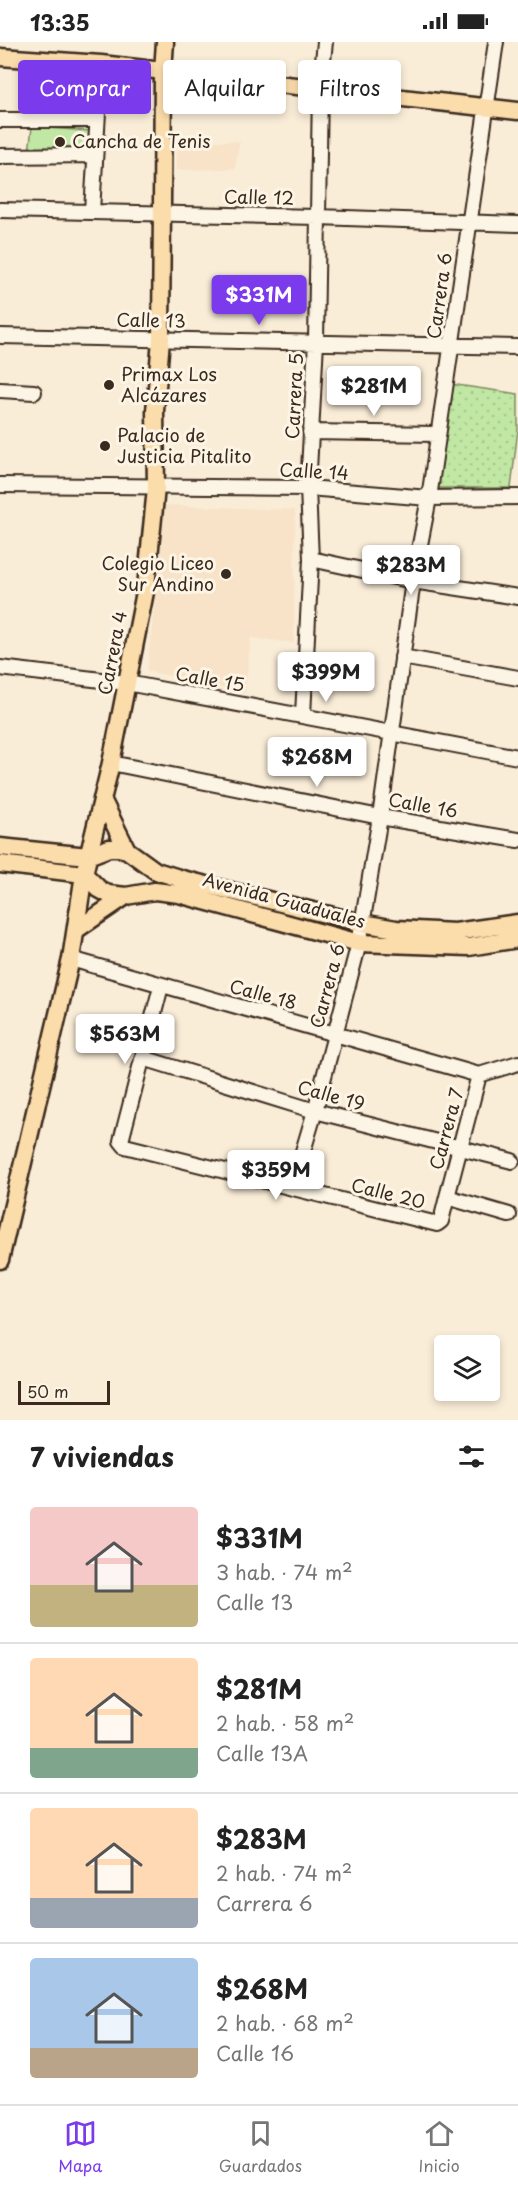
<!DOCTYPE html>
<html lang="es">
<meta charset="utf-8">
<style>
body{margin:0;font-family:"Playpen Sans",sans-serif;background:#f2f2f2;color:#222;height:100vh;display:flex;flex-direction:column;font-size:22px;white-space:nowrap}
*{box-sizing:border-box;margin:0}
p{font-size:20px;color:#767676}
.icon{flex:none;width:33px;height:33px;fill:none;stroke:currentColor;stroke-width:2;stroke-linecap:round;stroke-linejoin:round}
.map{position:relative;height:1378px;overflow:hidden}
.sheet{display:flex;flex-direction:column;background:#fff;flex:1}
.sheet>*{flex:none}
.guide{position:absolute;left:18px;top:18px;width:483px;height:54px;display:flex;gap:12px}
.buttons{position:absolute;left:434px;top:1293px;display:grid;gap:12px}
.buttons a{display:grid;place-items:center;width:66px;height:66px;border-radius:6px;background:#fff;box-shadow:0 3px 9px #0003;font-size:30px}
.scale{position:absolute;left:18px;bottom:15px;width:92px;box-sizing:border-box;padding-left:6px;border:3px solid #3b2a1e;border-top:0;font-size:16px;line-height:21px;white-space:nowrap;color:#3b2a1e;-webkit-text-stroke:4px #fcf5e5;paint-order:stroke}
.price{position:absolute;translate:-50% -51px;padding:0 14px;border-radius:6px;background:#fff;color:#222;font-size:20px;line-height:39px;filter:drop-shadow(0 2px 3px #0008)}
.price::after{content:'';position:absolute;left:50%;top:36px;width:18px;height:14px;margin-left:-9px;background:inherit;clip-path:polygon(0 0,100% 0,50% 100%)}
.price.current{background:#7c3aed;color:#fff}
ul{padding:0;list-style:none}
li{display:flex;align-items:center;gap:18px;height:150px;padding:0 30px}
li+li{border-top:2px solid #e0e0e0}
li span{display:grid;place-items:center;flex:none;width:168px;height:120px;border-radius:6px;color:#555}
li>.icon{margin-inline-start:auto}
span .icon{width:72px;height:72px;fill:#fffc;stroke-width:1}
li b{font-size:26px}
h2{display:flex;justify-content:space-between;align-items:center;height:72px;padding:0 30px;font-size:26px}
.tag{padding:0 21px;border-radius:6px;background:#fff;box-shadow:0 3px 9px #0003;font-size:21px;line-height:54px}
.tag.current{background:#7c3aed;color:#fff}
.status{display:flex;justify-content:space-between;align-items:center;height:42px;padding:0 30px;background:#fff;direction:ltr}
.status svg{height:16px;fill:currentColor}
.dock{display:flex;justify-content:space-around;align-items:center;height:84px;border-top:2px solid #e0e0e0;background:#fff;font-size:16px;color:#767676}
.dock a{display:grid;justify-items:center;gap:3px}
.dock .current{color:#7c3aed}
.map>svg:first-child{display:block}
.built{fill:#f8e3c8}
.park{fill:url(#park-dots);stroke:#7e8860;stroke-width:1.5}
.pitch{fill:#c0e7a3;stroke:#7e8860;stroke-width:1.5}
.lines{fill:none;stroke-linecap:round;stroke-linejoin:round}
.minor-casing{stroke:#3b2a1e;stroke-width:18}
.major-casing{stroke:#3b2a1e;stroke-width:21}
.minor{stroke:#fcf5e5;stroke-width:14}
.major{stroke:#fbdcab;stroke-width:16}
.poi-dot{fill:#3b2a1e;stroke:#fcf5e5;stroke-width:2}
.labels{text-anchor:middle;stroke-width:6;stroke-linejoin:round;paint-order:stroke}
.poi-label{font-size:18px;fill:#3b2a1e;stroke:#fcf5e5;text-anchor:start}
.street-label{font-size:18px;fill:#3b2a1e;stroke:#fcf5e5}
</style>
<div class="status"><b>13:35</b><svg viewBox="0 0 49 12"><path d="M0 12V9h3v3zM5 12V6h3v6zM10 12V3h3v9zM15 12V0h3v12zM26 1h20v11H26zM47 4h2v5h-2z"/></svg></div>
<div class="map">
<svg width="518" height="1378" viewBox="0 0 518 1378">
<defs>
<pattern id="park-dots" width="8" height="8" patternUnits="userSpaceOnUse" patternTransform="scale(1.5)"><rect width="8" height="8" fill="#c0e7a3"/><path d="M2 2h.1M6 6h.1" fill="none" stroke="#a6c68c" stroke-width="1.8" stroke-linecap="round"/></pattern>
</defs>
<rect width="100%" height="100%" fill="#faedd8"/>
<filter id="ink" filterUnits="userSpaceOnUse"><feTurbulence type="fractalNoise" baseFrequency=".0167" numOctaves="2"/><feDisplacementMap in="SourceGraphic" scale="12" xChannelSelector="R" yChannelSelector="G"/><feConvolveMatrix kernelMatrix="1 2 1 2 8 2 1 2 1" color-interpolation-filters="sRGB"/></filter>
<g filter="url(#ink)">
<path class="built" d="M178,99H240L235,127L176,128Z
M165,463L295,468L294,601L251,596L245,651L147,629Z"/>
<path class="park" d="M450,342L518,352V387L511,446H437Z"/>
<path class="pitch" d="M32,85L91,89L89,112L29,110Z"/>
<g class="lines">
<g class="minor-casing">
<path id="minor" d="M0,78H97
M0,114L94,113
M0,168L318,175L518,182
M92,169L101,22
M0,294L518,305
M0,348L34,350
M310,390L437,392
M0,443L308,446L429,456L518,455
M311,517L413,539L518,555
M402,615L518,636
M0,626L127,641L518,715
M303,673L311,517L308,446L316,300L320,47L325,0
M111,721L380,775L518,798
M71,917L479,1033
M161,944L121,1099L125,1104L437,1182L441,1179L447,1155L479,1033
M143,1016L315,1069L512,1119
M479,1033L518,1021
M292,1146L315,1069L359,901L380,775L413,539L429,456L496,0
M447,1155L509,1173"/>
</g>
<g class="major-casing">
<path id="major" d="M0,15L101,22L518,69
M102,757L127,808
M0,805L88,814L109,806H118L127,808L156,829L182,837L362,881L396,887L455,890L518,881
M0,822L84,832
M84,832L99,847L108,852L126,854L155,849L179,852L359,901L469,905L518,897
M76,888L126,854
M0,1218L71,917L84,832L111,721L146,545L156,446L155,369L161,297L163,29L165,0"/>
</g>
<use href="#minor" class="minor"/>
<use href="#major" class="major"/>
</g>
</g>
<g class="poi-dot">
<circle cx="60" cy="100" r="6"/>
<circle cx="109" cy="343" r="6"/>
<circle cx="105" cy="404" r="6"/>
<circle cx="226" cy="532" r="6"/>
</g>
<g class="labels">
<g class="poi-label">
<text x="72" y="106">Cancha de Tenis</text>
<text x="121" y="339">Primax Los<tspan x="121" dy="21">Alcázares</tspan></text>
<text x="117" y="400">Palacio de<tspan x="117" dy="21">Justicia Pitalito</tspan></text>
<text x="214" y="528" text-anchor="end">Colegio Liceo<tspan x="214" dy="21">Sur Andino</tspan></text>
</g>
<g class="street-label">
<text transform="translate(259 156) rotate(1)" y="6">Calle 12</text>
<text transform="translate(440 254) rotate(-82)" y="6">Carrera 6</text>
<text transform="translate(151 279) rotate(1)" y="6">Calle 13</text>
<text transform="translate(295 354) rotate(-87)" y="6">Carrera 5</text>
<text transform="translate(314 430) rotate(3)" y="6">Calle 14</text>
<text transform="translate(113 611) rotate(-79)" y="6">Carrera 4</text>
<text transform="translate(210 638) rotate(10)" y="6">Calle 15</text>
<text transform="translate(423 764) rotate(10)" y="6">Calle 16</text>
<text transform="translate(284 859) rotate(15)" y="6">Avenida Guaduales</text>
<text transform="translate(328 944) rotate(-75)" y="6">Carrera 6</text>
<text transform="translate(263 953) rotate(15)" y="6">Calle 18</text>
<text transform="translate(331 1054) rotate(15)" y="6">Calle 19</text>
<text transform="translate(447 1087) rotate(-75)" y="6">Carrera 7</text>
<text transform="translate(388 1152) rotate(14)" y="6">Calle 20</text>
</g>
</g>
</svg>
<div class="buttons">
<a><svg class="icon" aria-label="layers" viewBox="0 0 24 24"><path d="M12 4l9 5-9 5-9-5zM3 14l9 5 9-5"/></svg></a>
</div>
<div class="scale">50 m</div>
<b class="price current" style="left:259px;top:284px">$331M</b>
<b class="price" style="left:374px;top:375px">$281M</b>
<b class="price" style="left:411px;top:554px">$283M</b>
<b class="price" style="left:326px;top:661px">$399M</b>
<b class="price" style="left:317px;top:746px">$268M</b>
<b class="price" style="left:125px;top:1023px">$563M</b>
<b class="price" style="left:276px;top:1159px">$359M</b>
<div class="guide">
<a class="tag current">Comprar</a>
<a class="tag">Alquilar</a>
<a class="tag">Filtros</a>
</div>
</div>
<section class="sheet">
<h2>7 viviendas<svg class="icon" aria-label="filters" viewBox="0 0 24 24"><path d="M4 7h16M4 17h16"/><circle cx="9" cy="7" r="2"/><circle cx="15" cy="17" r="2"/></svg></h2>
<ul>
<li><span style="background:linear-gradient(#f6c9c9 65%,#c2b280 0)"><svg class="icon" aria-label="home" viewBox="0 0 24 24"><path d="M3 11l9-7 9 7M6 9v11h12V9"/></svg></span><div><b>$331M</b><p>3 hab. · 74 m²</p><p>Calle 13</p></div></li>
<li><span style="background:linear-gradient(#ffd9b3 75%,#7fa58c 0)"><svg class="icon" aria-label="home" viewBox="0 0 24 24"><path d="M3 11l9-7 9 7M6 9v11h12V9"/></svg></span><div><b>$281M</b><p>2 hab. · 58 m²</p><p>Calle 13A</p></div></li>
<li><span style="background:linear-gradient(#ffd9b3 75%,#9aa5b1 0)"><svg class="icon" aria-label="home" viewBox="0 0 24 24"><path d="M3 11l9-7 9 7M6 9v11h12V9"/></svg></span><div><b>$283M</b><p>2 hab. · 74 m²</p><p>Carrera 6</p></div></li>
<li><span style="background:linear-gradient(#a9c7e8 75%,#b9a48a 0)"><svg class="icon" aria-label="home" viewBox="0 0 24 24"><path d="M3 11l9-7 9 7M6 9v11h12V9"/></svg></span><div><b>$268M</b><p>2 hab. · 68 m²</p><p>Calle 16</p></div></li>
</ul>
</section>
<nav class="dock">
<a class="current"><svg class="icon" aria-label="map" viewBox="0 0 24 24"><path d="M3 6l6-2 6 2 6-2v14l-6 2-6-2-6 2zM9 4v14M15 6v14"/></svg>Mapa</a>
<a><svg class="icon" aria-label="saved" viewBox="0 0 24 24"><path d="M7 4h10v16l-5-4-5 4z"/></svg>Guardados</a>
<a><svg class="icon" aria-label="home" viewBox="0 0 24 24"><path d="M3 11l9-7 9 7M6 9v11h12V9"/></svg>Inicio</a>
</nav>
